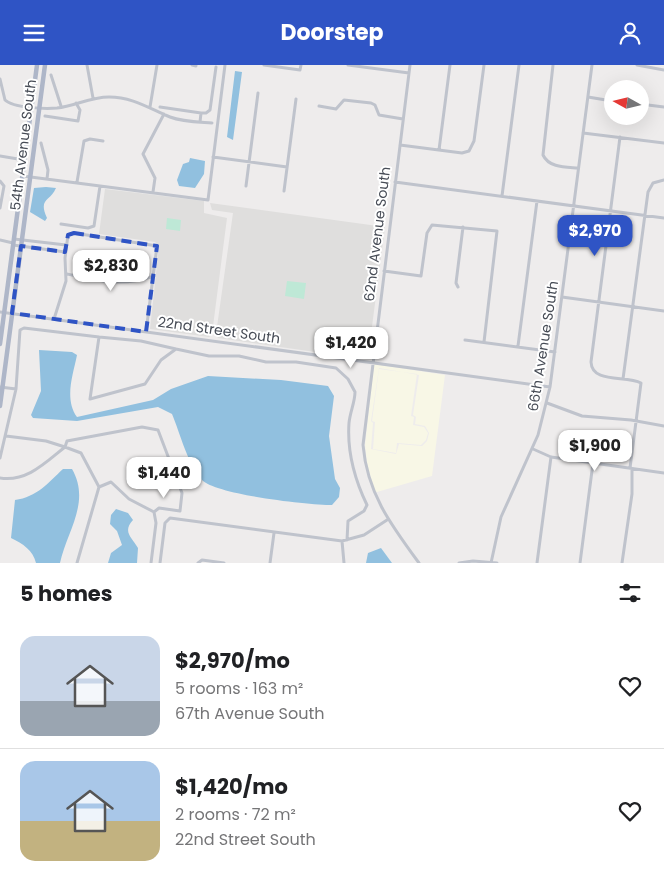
<!DOCTYPE html>
<meta charset="utf-8">
<style>
body{margin:0;font-family:Poppins,sans-serif;background:#f2f2f2;color:#202124;height:100vh;display:flex;flex-direction:column;font-size:19px;white-space:nowrap}
*{box-sizing:border-box;margin:0}
p{font-size:16px;color:#757577}
.icon{flex:none;width:28px;height:28px;fill:none;stroke:currentColor;stroke-width:2;stroke-linecap:round;stroke-linejoin:round}
.map{position:relative;height:498px;overflow:hidden}
.side{display:flex;flex-direction:column;background:#fff;flex:1}
.side>*{flex:none}
.needle{width:32px;rotate:278deg}
.controls{position:absolute;left:604px;top:15px;display:grid;gap:10px}
.controls a{display:grid;place-items:center;width:45px;height:45px;border-radius:50%;background:#fff;box-shadow:0 5px 20px #0002;font-size:25px}
.price{position:absolute;translate:-50% -42px;padding:0 11px;border-radius:10px;background:#fff;color:#222;font-size:16px;line-height:32px;filter:drop-shadow(0 1px 2px #0008)}
.price::after{content:'';position:absolute;left:50%;top:30px;width:15px;height:11px;margin-left:-8px;background:inherit;clip-path:polygon(0 0,100% 0,50% 100%)}
.price.current{background:#2f54c5;color:#fff}
ul{padding:0;list-style:none}
li{display:flex;align-items:center;gap:15px;height:125px;padding:0 20px}
li+li{border-top:1px solid #e0e0e0}
li span{display:grid;place-items:center;flex:none;width:140px;height:100px;border-radius:15px;color:#555}
li>.icon{margin-inline-start:auto}
span .icon{width:60px;height:60px;fill:#fffc;stroke-width:1}
li b{font-size:21px}
h2{display:flex;justify-content:space-between;align-items:center;height:60px;padding:0 20px;font-size:21px}
header{display:flex;justify-content:space-between;align-items:center;height:65px;padding:0 20px;background:#2f54c5;color:#fff;font-size:22px;font-weight:700}
.map>svg:first-child{display:block}
.commercial{fill:#f8f7e6;fill-rule:evenodd}
.education{fill:#dfdedd}
.green{fill:#bee8d6}
.water{fill:#91c0df}
.lines{fill:none;stroke-linecap:round;stroke-linejoin:round}
.minor{stroke:#bfc3cc;stroke-width:3}
.major{stroke:#aeb6c8;stroke-width:4.5}
.marked{fill:none;stroke:#2f54c5;stroke-width:4;stroke-dasharray:10 6;stroke-linejoin:round}
.labels{text-anchor:middle;stroke-width:4;stroke-linejoin:round;paint-order:stroke}
.street-label{font-size:14px;fill:#474c56;stroke:#fff}
</style>
<header><svg class="icon" aria-label="menu" viewBox="0 0 24 24"><path d="M4 6h16M4 12h16M4 18h16"/></svg>Doorstep<svg class="icon" aria-label="person" viewBox="0 0 24 24"><circle cx="12" cy="8" r="4"/><path d="M4 21q1-7 8-7t8 7"/></svg></header>
<div class="map">
<svg width="664" height="498" viewBox="0 0 664 498">
<rect width="100%" height="100%" fill="#eeecec"/>
<path class="commercial" d="M374,299L445,310L432,411L377,427L374,425L367,398L365,380ZM379,303L419,310L413,350L416,352L415,359L425,361L429,368L427,376L422,381L399,379L396,389L371,384L373,358L371,356Z
M379,304L417,309L411,351L414,352L413,360L424,362L428,368L426,375L421,380L397,378L396,388L373,384L375,357L372,356Z"/>
<path class="education" d="M105,124L204,136V148L227,153L212,269L209,272L150,264L159,181L155,177L99,169Z
M210,138L385,162L368,292L357,293L218,273L216,269L233,148L212,145Z"/>
<path class="green" d="M167,153L181,155L180,166L166,164Z
M287,216L306,218L304,234L285,231Z"/>
<path class="water" d="M235,6L242,7L233,75L227,72Z
M190,93L205,96L204,109L195,123L179,121L177,115L183,99L189,97Z
M46,122L56,123C50,137 38,133 47,153L45,156L30,147L34,123Z
M39,285L72,287L77,290C73,310 64,334 77,352L153,335L171,324L208,311L281,315L328,321L334,331L329,371L335,414L340,423L339,432L332,440C309,440 217,430 202,415C188,400 180,368 172,349L158,342L77,356L33,353L31,350L41,326Z
M63,404H72C91,437 67,466 60,498H36C33,485 23,479 11,473L15,435C37,432 48,418 63,404Z
M116,444L128,448L133,455C122,467 132,472 138,483L137,498H108L111,488L122,480L117,466L110,459L111,450Z
M381,483L392,498H366L368,488Z"/>
<g class="lines">
<path class="minor" d="M87,0L93,33
M192,0L196,1
M264,0L300,5L301,0
M348,0L409,8
M410,0L363,380C367,428 391,460 419,498
M553,0L543,90C549,103 566,102 578,103
M637,0L664,5
M51,10L61,41
M0,14L5,35C13,43 45,44 57,43C75,41 90,32 109,32C133,32 150,44 170,52C183,57 199,57 212,58
M588,32L612,36
M640,39L664,42
M319,41L336,44L344,35L371,38L375,40L379,50L403,54
M150,42L157,0
M160,42L201,48L200,57
M201,48H206L210,45L216,2
M45,51L78,56L80,45L76,38
M583,68L664,78
M620,72L591,297C592,319 626,310 641,318L630,403
M41,78L48,105L47,114
M400,80L462,88L469,86L474,76L484,0
M439,85L450,0
M0,91L24,95
M213,92L287,102
M23,111L208,135L225,0
M0,116L4,121L0,143
M77,117L84,76L90,74L103,76
M395,117L664,153
M246,121L258,28
M284,126L296,34
M153,127L155,113L143,89L164,49
M502,131L519,0
M61,159L88,163L94,161L100,121
M14,174L66,180
M0,175L13,178
M13,180L65,187
M384,206L421,211L427,168L432,160L497,166L484,277
M67,209C98,216 123,222 154,211
M109,218L112,194
M458,222L456,218L463,162
M562,232L664,246
M0,247L550,322
M54,254L66,216L65,193L68,170L74,168L157,181L146,267
M99,272L141,276L176,284
M465,275L555,287
M518,281L537,136
M623,314L648,127L653,118L664,115
M0,322L16,324
M547,338L582,351L631,355L664,361
M6,371L46,376L65,382L67,376L142,362L158,365L182,428L180,446L159,443L154,447
M533,384L551,392L664,408
M0,393L16,324L20,265L24,263L99,272L90,334L145,319L161,295L176,284L209,291H239L266,297H296L336,303L348,314L355,327C355,337 350,347 349,358C347,386 355,415 367,440L364,446L348,456L347,475
M0,413C27,417 45,398 65,382L81,388L99,422
M342,476L344,498
M77,498L99,422L111,417L129,434L154,447L156,458L151,498
M160,498L165,458L170,453L342,476L364,470L387,455
M198,498L202,495L224,498
M270,498L274,468
M459,498L473,496L497,498
M491,498L501,452L538,370L550,322L592,0
M537,498L551,392
M580,498L593,398
M622,498L632,429V404"/>
<path class="major" d="M0,279L37,0
M0,341L45,0"/>
</g>
<path class="marked" d="M74,168L157,181L146,267L12,248L21,181L65,187L68,170Z"/>
<g class="labels">
<g class="street-label">
<text transform="translate(23 80) rotate(-83)" y="5">54th Avenue South</text>
<text transform="translate(377 169) rotate(-83)" y="5">62nd Avenue South</text>
<text transform="translate(219 265) rotate(8)" y="5">22nd Street South</text>
<text transform="translate(543 281) rotate(-81)" y="5">66th Avenue South</text>
</g>
</g>
</svg>
<div class="controls">
<a><svg class="needle" viewBox="-14 -14 28 28"><path d="M0-13l5 13h-10z" fill="#e53935"/><path d="M0 13l5-13h-10z" fill="#757577"/></svg></a>
</div>
<b class="price current" style="left:595px;top:192px">$2,970</b>
<b class="price" style="left:111px;top:227px">$2,830</b>
<b class="price" style="left:351px;top:304px">$1,420</b>
<b class="price" style="left:595px;top:407px">$1,900</b>
<b class="price" style="left:164px;top:434px">$1,440</b>
</div>
<section class="side">
<h2>5 homes<svg class="icon" aria-label="filters" viewBox="0 0 24 24"><path d="M4 7h16M4 17h16"/><circle cx="9" cy="7" r="2"/><circle cx="15" cy="17" r="2"/></svg></h2>
<ul>
<li><span style="background:linear-gradient(#c9d6e8 65%,#9aa5b1 0)"><svg class="icon" aria-label="home" viewBox="0 0 24 24"><path d="M3 11l9-7 9 7M6 9v11h12V9"/></svg></span><div><b>$2,970/mo</b><p>5 rooms · 163 m²</p><p>67th Avenue South</p></div><svg class="icon" aria-label="heart" viewBox="0 0 24 24"><path d="M12 20l-8-8c-3-5 5-10 8-4 3-6 11-1 8 4z"/></svg></li>
<li><span style="background:linear-gradient(#a9c7e8 60%,#c2b280 0)"><svg class="icon" aria-label="home" viewBox="0 0 24 24"><path d="M3 11l9-7 9 7M6 9v11h12V9"/></svg></span><div><b>$1,420/mo</b><p>2 rooms · 72 m²</p><p>22nd Street South</p></div><svg class="icon" aria-label="heart" viewBox="0 0 24 24"><path d="M12 20l-8-8c-3-5 5-10 8-4 3-6 11-1 8 4z"/></svg></li>
</ul>
</section>
